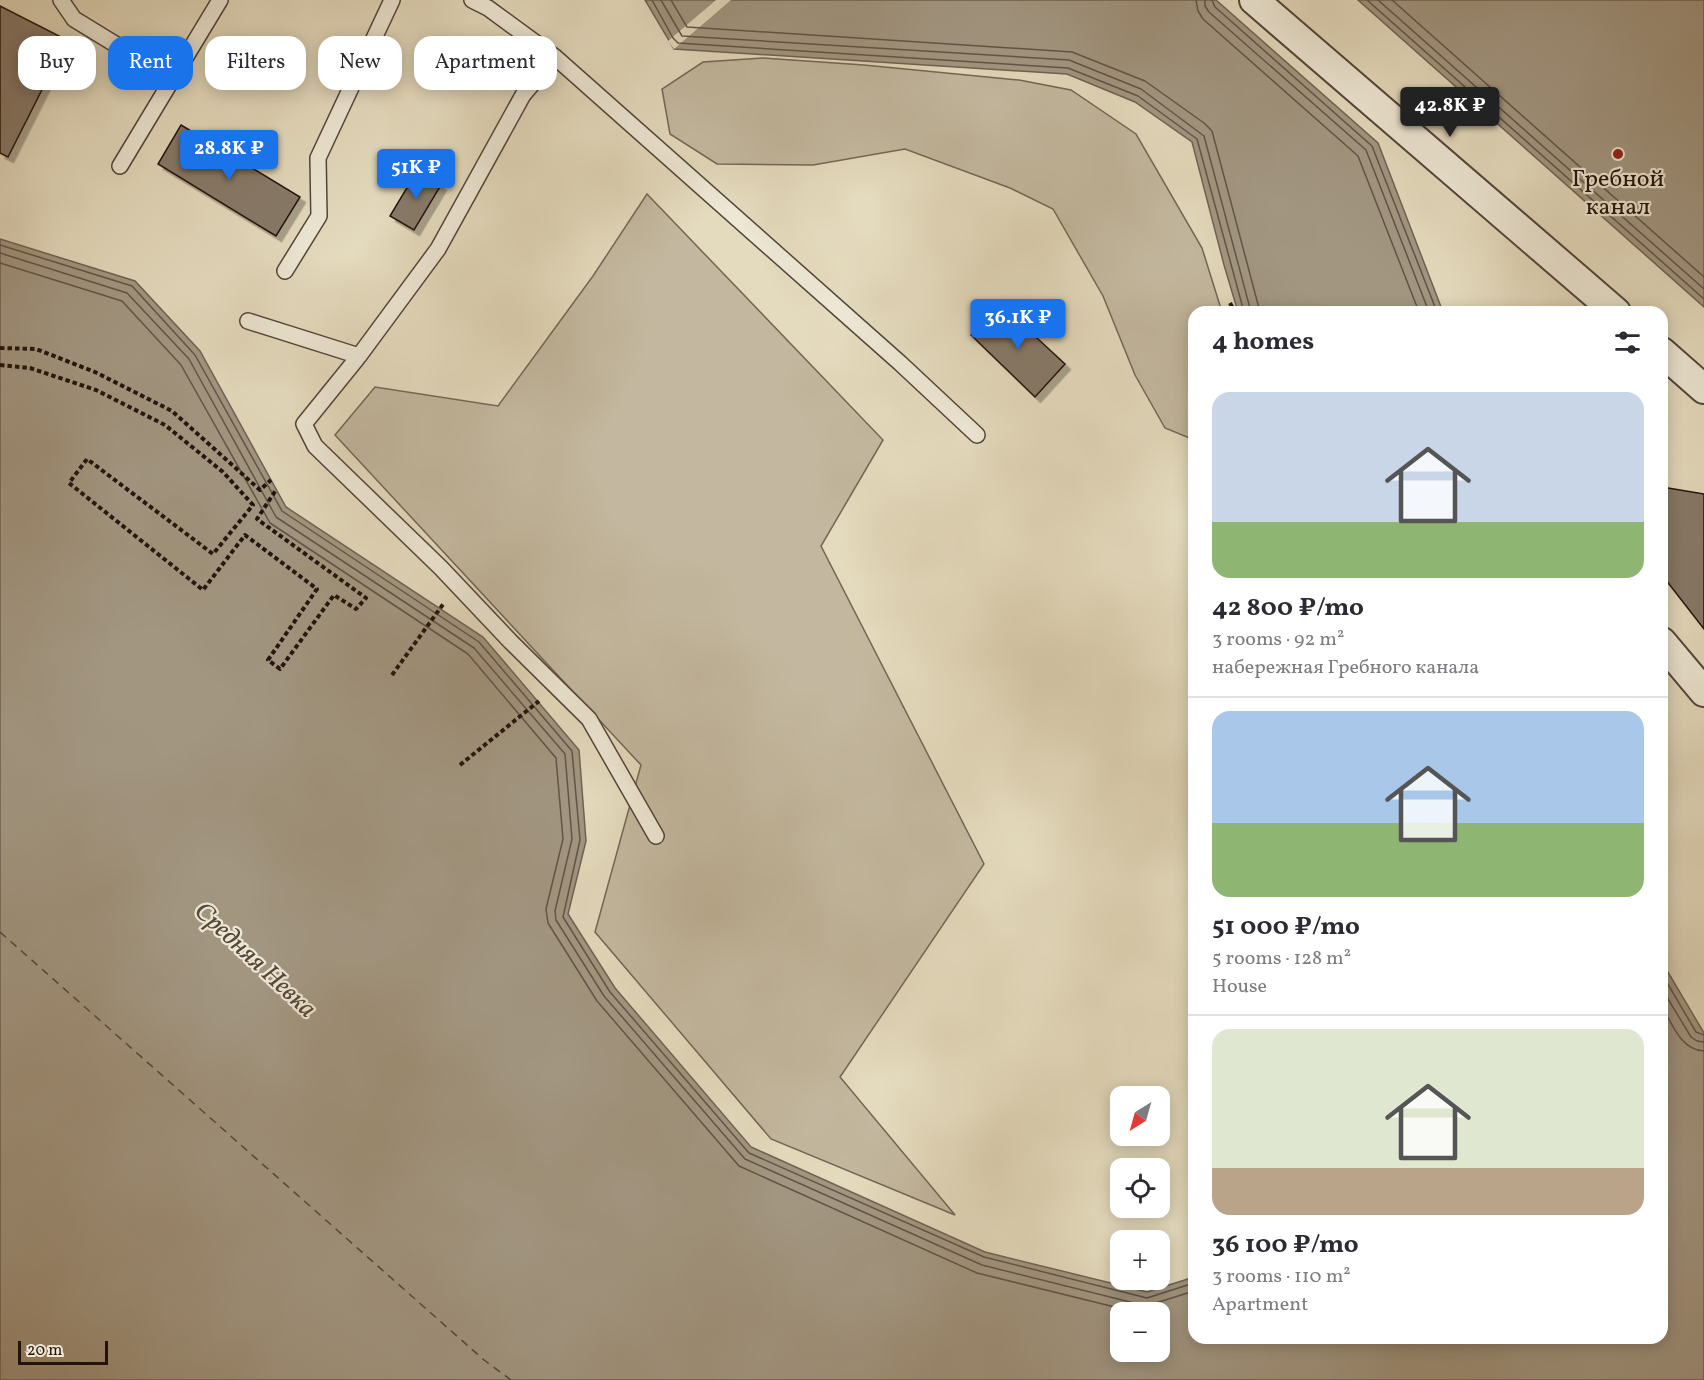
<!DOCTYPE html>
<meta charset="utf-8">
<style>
body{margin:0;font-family:Vollkorn,serif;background:#f2f2f3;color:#2b2b33;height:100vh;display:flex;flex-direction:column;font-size:22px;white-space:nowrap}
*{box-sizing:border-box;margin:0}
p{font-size:20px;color:#7c7c81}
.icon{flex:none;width:33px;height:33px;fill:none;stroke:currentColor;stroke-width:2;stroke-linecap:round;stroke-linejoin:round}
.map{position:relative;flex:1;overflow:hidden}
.panel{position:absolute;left:1188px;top:306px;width:480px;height:1038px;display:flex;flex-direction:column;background:#fff;border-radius:18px;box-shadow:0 3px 15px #0003}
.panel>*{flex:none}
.guide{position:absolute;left:18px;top:36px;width:570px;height:54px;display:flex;gap:12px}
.needle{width:39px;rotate:217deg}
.controls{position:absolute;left:1110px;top:1086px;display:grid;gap:12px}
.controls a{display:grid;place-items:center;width:60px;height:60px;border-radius:12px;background:#fff;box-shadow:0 3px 15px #0003;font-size:30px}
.scale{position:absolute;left:18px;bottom:15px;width:90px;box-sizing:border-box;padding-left:6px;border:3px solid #23130d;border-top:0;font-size:16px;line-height:21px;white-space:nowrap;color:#23130d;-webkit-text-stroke:4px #ede7d4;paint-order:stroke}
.price{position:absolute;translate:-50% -51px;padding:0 14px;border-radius:6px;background:#1a73e8;color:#fff;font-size:20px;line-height:39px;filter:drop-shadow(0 2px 3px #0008)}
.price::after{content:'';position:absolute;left:50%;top:36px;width:18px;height:14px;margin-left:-9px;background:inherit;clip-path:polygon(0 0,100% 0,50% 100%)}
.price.current{background:#222;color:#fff}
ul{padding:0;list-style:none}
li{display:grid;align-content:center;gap:12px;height:318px;padding:0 24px}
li+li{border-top:2px solid #e1e1e2}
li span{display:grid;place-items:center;height:186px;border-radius:18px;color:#555}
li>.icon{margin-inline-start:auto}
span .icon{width:108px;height:108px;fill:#fffc;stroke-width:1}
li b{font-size:26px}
h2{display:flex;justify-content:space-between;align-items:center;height:72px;padding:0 24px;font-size:26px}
.tag{padding:0 21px;border-radius:18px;background:#fff;box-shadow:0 3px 15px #0003;font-size:21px;line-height:54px}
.tag.current{background:#1a73e8;color:#fff}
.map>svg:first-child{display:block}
.green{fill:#c3b89f;stroke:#736656;stroke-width:1.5}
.water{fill:#a29681;stroke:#6f6253;stroke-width:1.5;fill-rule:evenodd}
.pier{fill:#e4dabd}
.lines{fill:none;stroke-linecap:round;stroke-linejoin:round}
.shore{stroke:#625447;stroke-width:1.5}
.ferry{stroke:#56473b;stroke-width:1.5;stroke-dasharray:8 6;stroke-linecap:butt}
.building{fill:#877a69;stroke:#23130d;stroke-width:1.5;filter:url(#shadow)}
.lane-casing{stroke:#534539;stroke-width:18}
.street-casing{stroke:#534539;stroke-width:32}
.path{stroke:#23130d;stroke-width:4;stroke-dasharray:4.5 3;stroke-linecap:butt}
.lane{stroke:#ede7d4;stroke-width:15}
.street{stroke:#ede7d4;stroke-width:28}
.poi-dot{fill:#8f2418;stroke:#ede7d4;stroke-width:2}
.labels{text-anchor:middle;stroke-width:4.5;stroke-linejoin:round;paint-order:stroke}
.poi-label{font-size:24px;fill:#23130d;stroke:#ede7d4}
.water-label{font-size:26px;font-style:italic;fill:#56473b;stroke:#ede7d4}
</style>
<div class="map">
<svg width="1704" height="1380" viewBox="0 0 1704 1380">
<defs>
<filter id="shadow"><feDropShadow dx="5.5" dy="5.5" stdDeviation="0" flood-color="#0004"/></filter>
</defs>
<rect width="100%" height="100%" fill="#e4dabd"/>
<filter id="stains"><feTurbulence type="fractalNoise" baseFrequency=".00333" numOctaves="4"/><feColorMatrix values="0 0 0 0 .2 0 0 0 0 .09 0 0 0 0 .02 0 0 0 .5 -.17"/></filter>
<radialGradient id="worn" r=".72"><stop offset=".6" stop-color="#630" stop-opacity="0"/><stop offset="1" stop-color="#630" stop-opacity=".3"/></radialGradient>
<path class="green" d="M763,58L864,65L1019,80L1071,90L1136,134L1202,248L1222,312H1194V440L1165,428L1135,375L1103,296L1053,209L1010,188L905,149L813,165L717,164L670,134L662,89L703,62Z
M647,194L883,440L821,546L984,864L840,1077L955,1215L771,1139L595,932L641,765L335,435L375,387L498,406L593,276Z"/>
<path class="water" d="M645,0H1216L1378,143L1443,312H1238L1224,265L1192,142L1135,102L1067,74L674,49Z
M1358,0H1704V307Z
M0,239L135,281L200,351L286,507L483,637L579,750L586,841L568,914L615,988L751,1147L985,1252L1147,1292L1194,1277V1338H1662V962L1704,1033V1380H0ZM1160,1312V1352H1120V1312Z"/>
<path class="pier" d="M716,0H731L674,49L668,41Z"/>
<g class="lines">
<path class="shore" d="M652,0L673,38L678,43L1068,68L1138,96L1197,139L1244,312
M661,0L682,36L1069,60L1141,89L1204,136L1251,312
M671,0L687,27L1072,52L1145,81L1204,123L1212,131L1260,312
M1196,0L1198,11L1203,19L1358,156L1419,312
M1205,0V6L1209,12L1366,150L1429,312
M1212,0L1215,7L1372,146L1437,312
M1367,0L1704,299
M1378,0L1704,289
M1392,0L1704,277
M0,245L132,286L195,355L282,511L479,642L572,751L580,840L563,917L610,992L749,1153L984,1257L1147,1298L1194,1283
M0,253L127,293L189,359L276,517L474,648L565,754L572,839L555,911L556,920L604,996L745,1159L982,1265L1146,1306L1194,1291
M0,263L122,301L181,365L270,523L468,654L556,758L563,839L546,909L548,923L597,1001L739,1166L977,1273L1135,1312
M1662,974L1696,1032L1704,1035
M1662,989L1691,1037L1697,1041L1704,1042
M1662,1006C1672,1024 1681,1050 1704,1051"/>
<path class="ferry" d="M0,932L484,1360L511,1380"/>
</g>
<path class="building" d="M0,6L67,40L8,157L0,153Z
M181,125L300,197L276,236L158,164Z
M417,171L441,185L414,230L390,216Z
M998,302L1065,364L1035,397L971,335Z
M1662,487L1704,494V629L1662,575Z"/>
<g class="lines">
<g class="lane-casing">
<path id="lane" d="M61,0L74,19L172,79
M472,0L488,8L555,57L900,363L977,435
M555,57L523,95L438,249L359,356L304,424L315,446L441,568L511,642L589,719L656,836
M120,166L220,0
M285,271L319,216L318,158L392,0
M248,321L359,356"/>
</g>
<g class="street-casing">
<path id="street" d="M1254,0L1616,312
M1662,352L1704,389
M1662,642L1704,692"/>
</g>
<path class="path" d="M1230,303L1235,312
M0,348L36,349L95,372L172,411L260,490L271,480
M0,365L30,368L96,390L165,425L223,472L253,505L213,554L87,459L69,483L203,590L245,535L317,589L268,660L280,669L334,595L356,609L366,598L257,519L276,490
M392,675L444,603
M460,765L539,701"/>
<use href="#lane" class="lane"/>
<use href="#street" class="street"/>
</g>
<circle class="poi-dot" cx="1618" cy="154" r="6"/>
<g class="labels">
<g class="poi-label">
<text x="1618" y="186">Гребной<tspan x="1618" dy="28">канал</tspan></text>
</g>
<g class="water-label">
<text transform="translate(256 959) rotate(43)" y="9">Средняя Невка</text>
</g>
</g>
<rect width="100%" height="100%" filter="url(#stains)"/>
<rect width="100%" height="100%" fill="url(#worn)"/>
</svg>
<div class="controls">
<a><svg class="needle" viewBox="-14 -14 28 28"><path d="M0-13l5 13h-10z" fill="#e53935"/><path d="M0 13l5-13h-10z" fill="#7c7c81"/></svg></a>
<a><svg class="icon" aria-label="locate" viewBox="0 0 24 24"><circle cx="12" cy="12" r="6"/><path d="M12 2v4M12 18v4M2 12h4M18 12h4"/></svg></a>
<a>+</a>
<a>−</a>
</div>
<div class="scale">20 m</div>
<b class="price current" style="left:1450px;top:138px">42.8K ₽</b>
<b class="price" style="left:229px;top:181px">28.8K ₽</b>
<b class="price" style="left:416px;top:200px">51K ₽</b>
<b class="price" style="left:1018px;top:350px">36.1K ₽</b>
<div class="guide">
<a class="tag">Buy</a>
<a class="tag current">Rent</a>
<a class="tag">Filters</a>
<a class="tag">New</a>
<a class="tag">Apartment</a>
</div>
<section class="panel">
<h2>4 homes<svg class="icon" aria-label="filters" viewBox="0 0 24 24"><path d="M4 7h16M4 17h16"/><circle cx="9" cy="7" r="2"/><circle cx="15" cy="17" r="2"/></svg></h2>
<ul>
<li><span style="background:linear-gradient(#c9d6e8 70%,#8fb573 0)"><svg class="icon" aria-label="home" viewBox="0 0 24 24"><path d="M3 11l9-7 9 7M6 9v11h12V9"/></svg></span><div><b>42 800 ₽/mo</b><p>3 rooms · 92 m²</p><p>набережная Гребного канала</p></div></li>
<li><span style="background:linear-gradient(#a9c7e8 60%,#8fb573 0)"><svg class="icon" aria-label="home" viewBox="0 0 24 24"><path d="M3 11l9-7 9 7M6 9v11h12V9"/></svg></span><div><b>51 000 ₽/mo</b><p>5 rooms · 128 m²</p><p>House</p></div></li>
<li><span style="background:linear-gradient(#dfe7d0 75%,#b9a48a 0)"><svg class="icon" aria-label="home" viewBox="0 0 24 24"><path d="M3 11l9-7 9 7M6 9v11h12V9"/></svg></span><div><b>36 100 ₽/mo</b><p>3 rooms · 110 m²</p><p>Apartment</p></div></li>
</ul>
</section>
</div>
